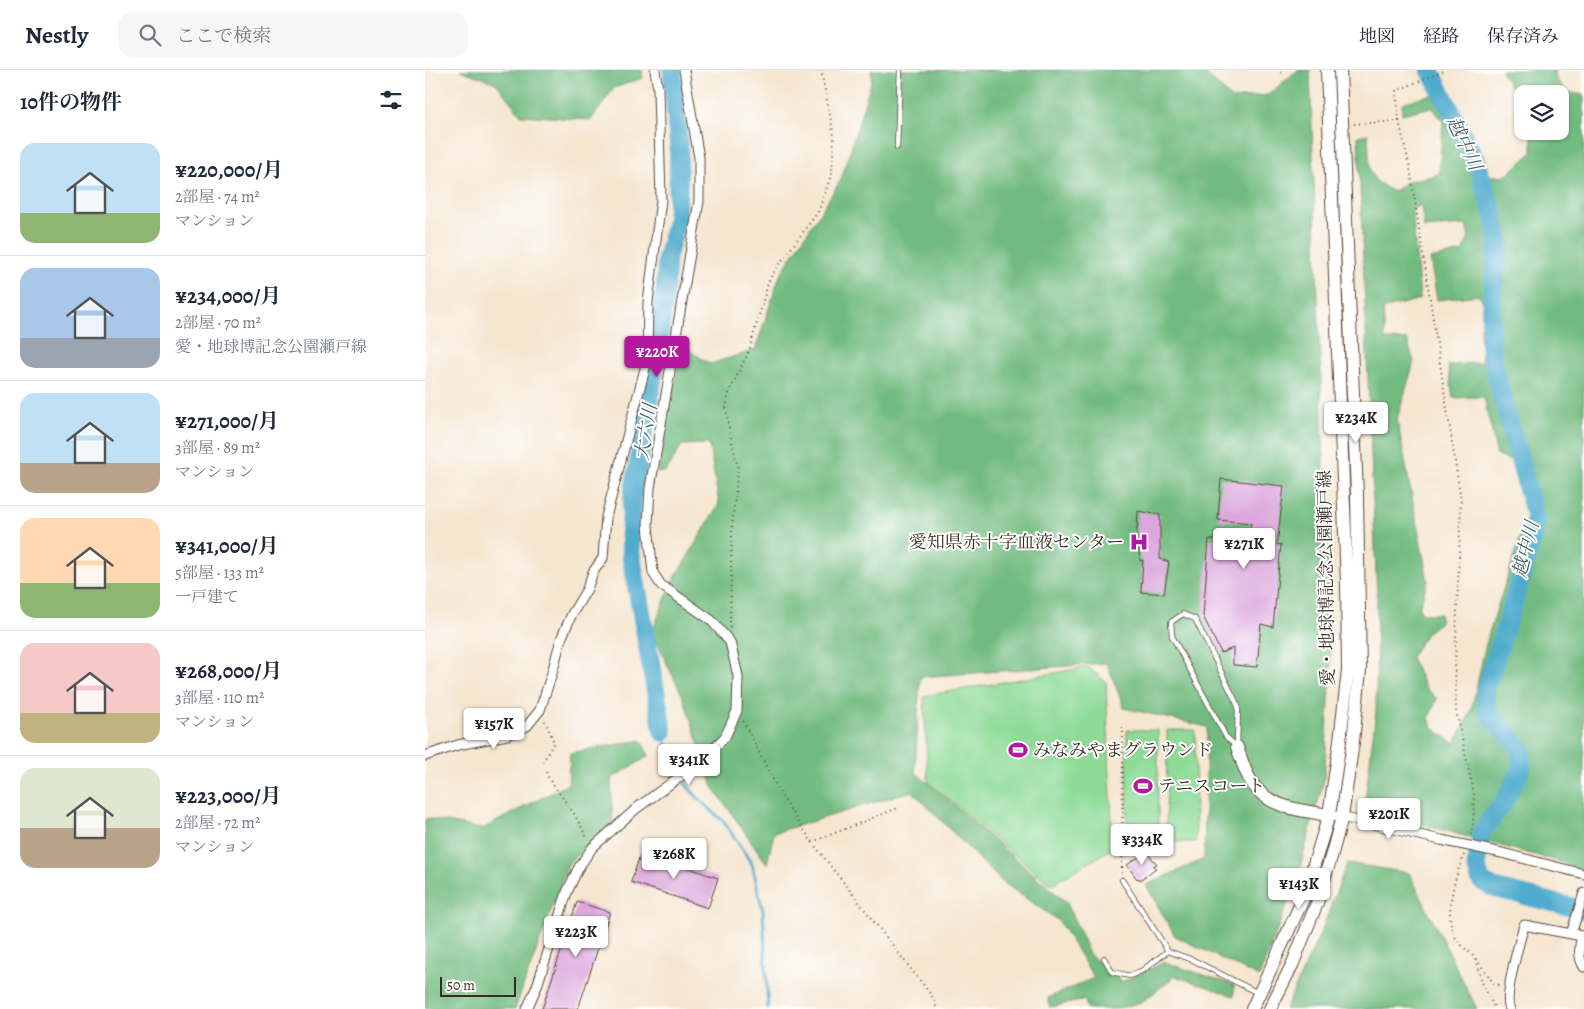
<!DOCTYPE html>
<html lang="ja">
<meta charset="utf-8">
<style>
body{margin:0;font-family:Alegreya,"Noto Serif JP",serif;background:#f6f6f7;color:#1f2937;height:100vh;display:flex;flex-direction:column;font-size:19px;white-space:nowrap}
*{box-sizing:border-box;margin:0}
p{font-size:16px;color:#747a83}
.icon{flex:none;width:28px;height:28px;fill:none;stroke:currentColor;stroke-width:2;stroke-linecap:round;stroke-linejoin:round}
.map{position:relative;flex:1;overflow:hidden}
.panel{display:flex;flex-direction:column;background:#fff;width:425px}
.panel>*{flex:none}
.tools{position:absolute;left:1089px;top:15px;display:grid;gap:10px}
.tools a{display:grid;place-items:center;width:55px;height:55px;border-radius:10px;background:#fff;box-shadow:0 1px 4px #0004;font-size:25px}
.scale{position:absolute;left:15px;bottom:12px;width:76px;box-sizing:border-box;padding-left:5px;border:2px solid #3b2a1e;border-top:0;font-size:14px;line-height:18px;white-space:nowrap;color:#3b2a1e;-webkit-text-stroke:4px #fff;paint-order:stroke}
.price{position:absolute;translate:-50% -42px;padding:0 11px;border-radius:5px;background:#fff;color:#222;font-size:16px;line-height:32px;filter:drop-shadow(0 1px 2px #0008)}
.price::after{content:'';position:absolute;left:50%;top:30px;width:15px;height:11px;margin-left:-8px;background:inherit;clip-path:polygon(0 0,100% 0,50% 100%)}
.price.current{background:#b5179e;color:#fff}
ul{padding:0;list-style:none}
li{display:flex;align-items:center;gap:15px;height:125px;padding:0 20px}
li+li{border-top:1px solid #e0e1e3}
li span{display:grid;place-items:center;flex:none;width:140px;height:100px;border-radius:15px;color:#555}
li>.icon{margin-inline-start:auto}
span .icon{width:60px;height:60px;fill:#fffc;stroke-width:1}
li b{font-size:21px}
h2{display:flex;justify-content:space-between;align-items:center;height:60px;padding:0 20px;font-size:21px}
header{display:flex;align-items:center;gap:30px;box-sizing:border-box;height:70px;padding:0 25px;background:#fff;border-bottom:1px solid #e0e1e3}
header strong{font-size:24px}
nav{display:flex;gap:28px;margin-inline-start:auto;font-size:18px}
.search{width:350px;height:45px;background:#f6f6f7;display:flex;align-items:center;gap:12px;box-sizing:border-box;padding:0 18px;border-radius:15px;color:#747a83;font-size:19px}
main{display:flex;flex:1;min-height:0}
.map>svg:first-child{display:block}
.green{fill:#8edb98;stroke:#64825b}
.forest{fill:#72bb80;stroke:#56724f;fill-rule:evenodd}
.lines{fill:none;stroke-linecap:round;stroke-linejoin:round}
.stream{stroke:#50acce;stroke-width:3}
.river{stroke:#50acce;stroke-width:19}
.building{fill:#dca7dd}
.lane-casing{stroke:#574639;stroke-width:6}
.street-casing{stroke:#574639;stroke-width:11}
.secondary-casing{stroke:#574639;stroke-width:14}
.path{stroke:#574639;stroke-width:2;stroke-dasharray:1 4;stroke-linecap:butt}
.lane{stroke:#fff;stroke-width:4.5}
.street{stroke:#fff;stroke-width:9}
.secondary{stroke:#fff;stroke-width:12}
.street-bridge-casing{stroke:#574639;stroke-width:11;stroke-linecap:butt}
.street-bridge{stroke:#fff;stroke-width:9}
.labels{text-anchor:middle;stroke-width:4;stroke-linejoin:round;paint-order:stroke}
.poi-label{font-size:18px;fill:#3b2a1e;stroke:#fff;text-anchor:start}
.street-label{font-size:18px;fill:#3b2a1e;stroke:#fff}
.water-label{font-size:19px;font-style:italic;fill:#435e64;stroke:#fff}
</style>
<header>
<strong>Nestly</strong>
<div class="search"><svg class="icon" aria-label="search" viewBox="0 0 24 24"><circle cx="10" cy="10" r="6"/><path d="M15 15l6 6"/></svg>ここで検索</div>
<nav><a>地図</a><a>経路</a><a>保存済み</a></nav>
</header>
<main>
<section class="panel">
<h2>10件の物件<svg class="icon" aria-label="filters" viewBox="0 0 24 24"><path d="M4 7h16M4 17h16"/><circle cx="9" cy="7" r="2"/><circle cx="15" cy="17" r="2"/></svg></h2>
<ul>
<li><span style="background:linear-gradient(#bfe0f5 70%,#8fb573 0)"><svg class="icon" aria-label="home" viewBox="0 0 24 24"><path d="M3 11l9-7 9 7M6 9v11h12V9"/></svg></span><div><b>¥220,000/月</b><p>2部屋 · 74 m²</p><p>マンション</p></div></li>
<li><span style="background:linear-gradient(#a9c7e8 70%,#9aa5b1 0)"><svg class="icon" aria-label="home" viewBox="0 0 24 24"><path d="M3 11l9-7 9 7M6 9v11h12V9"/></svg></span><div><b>¥234,000/月</b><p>2部屋 · 70 m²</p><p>愛・地球博記念公園瀬戸線</p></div></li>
<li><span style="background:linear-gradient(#bfe0f5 70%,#b9a48a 0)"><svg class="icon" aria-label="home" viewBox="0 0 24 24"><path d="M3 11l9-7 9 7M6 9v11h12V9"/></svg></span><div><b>¥271,000/月</b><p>3部屋 · 89 m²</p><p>マンション</p></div></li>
<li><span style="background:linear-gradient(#ffd9b3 65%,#8fb573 0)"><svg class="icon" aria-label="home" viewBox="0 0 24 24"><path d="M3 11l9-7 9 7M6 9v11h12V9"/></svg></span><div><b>¥341,000/月</b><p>5部屋 · 133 m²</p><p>一戸建て</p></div></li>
<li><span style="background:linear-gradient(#f6c9c9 70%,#c2b280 0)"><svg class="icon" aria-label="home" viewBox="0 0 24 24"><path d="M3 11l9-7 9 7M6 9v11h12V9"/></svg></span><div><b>¥268,000/月</b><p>3部屋 · 110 m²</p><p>マンション</p></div></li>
<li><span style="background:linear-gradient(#dfe7d0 60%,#b9a48a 0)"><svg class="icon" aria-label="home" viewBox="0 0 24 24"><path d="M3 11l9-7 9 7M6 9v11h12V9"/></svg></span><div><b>¥223,000/月</b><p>2部屋 · 72 m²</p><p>マンション</p></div></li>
</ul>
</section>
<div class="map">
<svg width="1159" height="939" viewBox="0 0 1159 939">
<rect width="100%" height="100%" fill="#fff"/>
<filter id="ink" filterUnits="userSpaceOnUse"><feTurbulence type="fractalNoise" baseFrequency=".02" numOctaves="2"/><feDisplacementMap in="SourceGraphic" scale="10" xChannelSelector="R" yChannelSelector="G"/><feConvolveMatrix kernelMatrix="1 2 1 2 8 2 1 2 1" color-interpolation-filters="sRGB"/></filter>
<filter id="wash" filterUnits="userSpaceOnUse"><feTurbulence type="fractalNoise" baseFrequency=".0096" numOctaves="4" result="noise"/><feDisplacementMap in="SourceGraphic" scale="20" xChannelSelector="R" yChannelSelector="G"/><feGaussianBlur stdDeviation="1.12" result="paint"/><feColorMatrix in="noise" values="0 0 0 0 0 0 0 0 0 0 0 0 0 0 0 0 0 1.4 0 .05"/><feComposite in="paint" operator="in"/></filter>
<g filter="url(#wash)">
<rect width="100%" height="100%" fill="#f5e6d0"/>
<path class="green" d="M663,597L681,612L688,778L626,815L503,712L499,626Z
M702,660H733V772H702Z
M742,660H770L771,772H741Z"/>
<path class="forest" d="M35,0H217L218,8L189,18L166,50L96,45L71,13Z
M446,0H777L807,29L843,25L873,0H885L906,598L899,710L871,811L834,907L750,866L721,815L779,789L782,657L699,638L682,593L495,607L490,702L642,833L664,884L697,912L739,892L809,915V926L750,906L717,932L691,939H662L660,930L625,937L623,928L669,908L634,851L576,811L487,721L349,763L342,794L288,717L259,629L227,562L247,513L294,434L284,374L257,375L241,401L233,403L257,276L285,294L330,280L355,205L416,110L447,9Z
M1076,0H1129L1131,9L1142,22L1159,25V802L1136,792L939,739L951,641L952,527L933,66L943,64L945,100L951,111L968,122L981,112L1014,104L1018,52L1007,37L977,44V33L1005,25L1014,24L1050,103L1079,107L1107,83V61H1135V24H1098L1097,36ZM996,135L999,158L1041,155L1044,168L1037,182L1005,189L1012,230L1052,225L1061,233L1055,261L1057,292L1023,296L1028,328L1059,327L1072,386L1089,392L1102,447L1062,569L1046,641L1030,673L1007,658L1004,647L1012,629L1000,617L986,587L1002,562L1015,552V544H998L994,537L1003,511L972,349L989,292L982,270H960L958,239L995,229L987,139Z
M216,670L224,686L186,709L188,753L143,794L90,939H0V750L2,748L57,759L143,714L145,683Z
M922,793L984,803L1052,939H860L896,862Z"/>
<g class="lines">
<path class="stream" d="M238,662L249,701L272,727L299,752L327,794L338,841L343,939"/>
<path class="river" d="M1005,0L1050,89L1069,145L1074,170L1066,234L1065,273L1069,296L1111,450L1108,466L1086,540L1060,622L1062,641L1097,680L1096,700L1080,731L1057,761L1051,796L1056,811L1069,818L1159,840
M238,662L206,485L205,460L208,425L228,307L240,222L242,187L252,150L254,79L247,0"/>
</g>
<g id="blocks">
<path class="building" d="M796,409L859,416L852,475L856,474L848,557L836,554L832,597L808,595V578L796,583L778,546L784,469L822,472L826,453L793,450Z
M713,441L735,445V489L744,492L739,524L716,522L718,490L715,491L714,479L711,476Z
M216,782L293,808L283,838L206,812Z
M721,782L732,794L728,796L731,798L715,810L714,808L712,809L702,795Z
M152,832L185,842L153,939H117Z"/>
</g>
</g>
<g filter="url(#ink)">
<use href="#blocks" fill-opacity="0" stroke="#574639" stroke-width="1"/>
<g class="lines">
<g class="lane-casing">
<path id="lane" d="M472,77L475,0
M758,544L770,549L813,636L812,677L801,667L747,566L746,552Z
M697,810L743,881L768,890L833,923
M679,888L687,902L705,906L718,900L743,881"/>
</g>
<g class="street-casing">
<path id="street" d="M0,686L33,675L82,665L102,656L115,640L127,603L136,569L147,544L162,519L168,502L178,488L181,447L222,291L223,232L236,130L233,19L230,0
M912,746L1016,770
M1077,783L1159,804
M1146,864L1159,823
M102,939L112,916L142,822L154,797L167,778L212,738L271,695L300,667L312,641L313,606L305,572L286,550L236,515L228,503L223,455L225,418L274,131V88L259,0
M1085,939C1078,928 1095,870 1099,855L1157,866C1154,876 1153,888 1159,897"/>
</g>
<g class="secondary-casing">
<path id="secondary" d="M812,677C816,688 820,703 827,713C843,738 878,741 904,745
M827,939L879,827L904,745L915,671L923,600L922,514L902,0
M845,939L868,893L892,833L906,787L917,747L928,672L935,600L932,425L915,0"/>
</g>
<path class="path" d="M856,3L859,0
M974,51L971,21L1021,0
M929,54L974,51L985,98L991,138L1036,430L1030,595L1031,641L1049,724L1048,757L1045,766
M305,557L307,456L313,398L303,354L301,336L305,320L324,281L344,210L353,196L393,142L407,103L409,66L396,0
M318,651L357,727L387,772L507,926L512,939
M118,692L129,672L119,649
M121,702L124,709L150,745L163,770
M387,772L473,738
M1039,785C1030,806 1019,844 1029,865C1034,875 1043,880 1050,888C1057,896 1063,905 1069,914L1076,915
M697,803L698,655
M1050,889L1058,915L1070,939"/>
<use href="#lane" class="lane"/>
<use href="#street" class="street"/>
<use href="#secondary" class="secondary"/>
<g class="street-bridge-casing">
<path id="street-bridge" d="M1016,770L1077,783"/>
</g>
<use href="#street-bridge" class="street-bridge"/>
</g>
</g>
<defs>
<g id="hospital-bare" transform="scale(1.5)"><path d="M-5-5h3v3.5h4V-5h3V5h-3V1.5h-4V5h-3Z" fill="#b5179e" stroke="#fff" stroke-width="2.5" paint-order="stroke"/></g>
<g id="stadium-bare" transform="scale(1.5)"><path d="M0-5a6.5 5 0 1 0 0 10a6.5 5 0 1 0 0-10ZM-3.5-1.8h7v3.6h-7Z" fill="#b5179e" stroke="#fff" stroke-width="2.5" paint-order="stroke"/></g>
</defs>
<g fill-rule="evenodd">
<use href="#hospital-bare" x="714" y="472"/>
<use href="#stadium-bare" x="593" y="680"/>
<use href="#stadium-bare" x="718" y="716"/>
</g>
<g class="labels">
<g class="poi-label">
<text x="699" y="478" text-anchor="end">愛知県赤十字血液センター</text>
<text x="608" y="686">みなみやまグラウンド</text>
<text x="733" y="722">テニスコート</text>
</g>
<g class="street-label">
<text transform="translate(901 508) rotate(-91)" y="6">愛・地球博記念公園瀬戸線</text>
</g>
<g class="water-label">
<text transform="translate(1040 73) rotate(65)" y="7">越中川</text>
<text transform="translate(220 362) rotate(-81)" y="7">大六川</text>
<text transform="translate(1100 479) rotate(-76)" y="7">越中川</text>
</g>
</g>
</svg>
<div class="tools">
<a><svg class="icon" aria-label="layers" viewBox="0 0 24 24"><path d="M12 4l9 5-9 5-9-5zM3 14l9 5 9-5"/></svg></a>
</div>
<div class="scale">50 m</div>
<b class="price current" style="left:232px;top:308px">¥220K</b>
<b class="price" style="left:931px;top:374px">¥234K</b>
<b class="price" style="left:819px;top:500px">¥271K</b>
<b class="price" style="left:69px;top:680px">¥157K</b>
<b class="price" style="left:264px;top:716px">¥341K</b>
<b class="price" style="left:964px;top:770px">¥201K</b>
<b class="price" style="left:717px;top:796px">¥334K</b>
<b class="price" style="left:249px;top:810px">¥268K</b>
<b class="price" style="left:874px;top:840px">¥143K</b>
<b class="price" style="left:151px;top:888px">¥223K</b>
</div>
</main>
